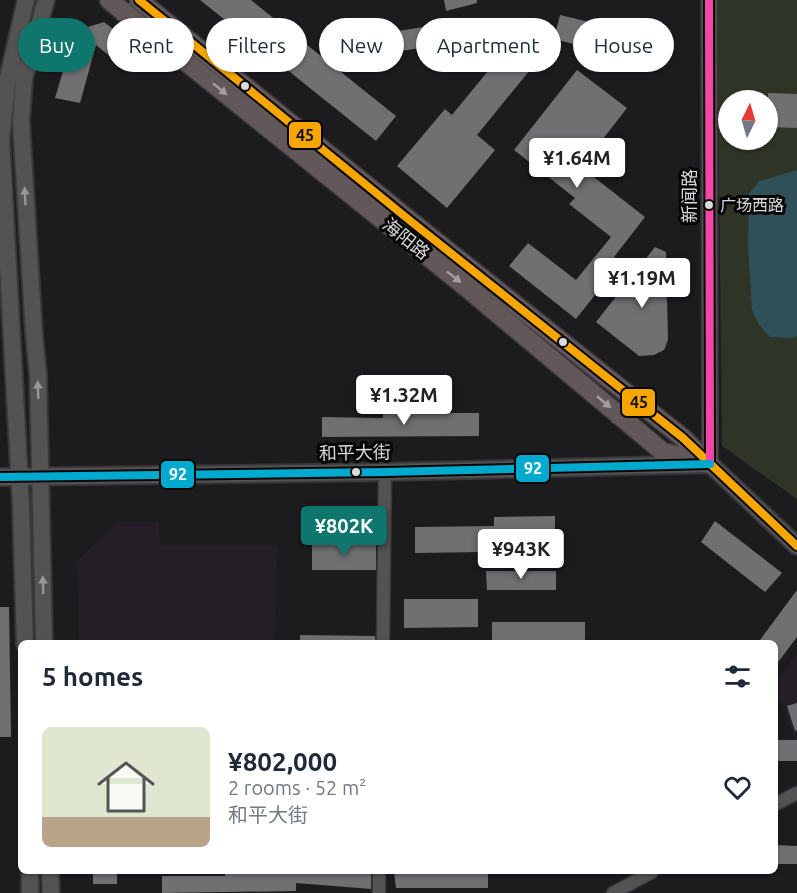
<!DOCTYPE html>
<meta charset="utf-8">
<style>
body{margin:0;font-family:Ubuntu,"Noto Sans SC",sans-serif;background:#f6f6f7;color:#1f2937;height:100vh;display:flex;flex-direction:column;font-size:22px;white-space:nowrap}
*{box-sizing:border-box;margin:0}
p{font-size:20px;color:#747a83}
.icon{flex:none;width:33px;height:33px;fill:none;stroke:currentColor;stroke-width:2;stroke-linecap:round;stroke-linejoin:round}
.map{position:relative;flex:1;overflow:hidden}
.details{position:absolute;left:18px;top:640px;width:760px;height:234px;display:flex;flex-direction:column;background:#fff;border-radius:9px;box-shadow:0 2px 4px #0004}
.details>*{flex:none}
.banner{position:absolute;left:18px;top:18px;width:762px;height:54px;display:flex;gap:12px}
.needle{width:39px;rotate:5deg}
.tools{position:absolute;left:718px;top:90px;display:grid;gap:12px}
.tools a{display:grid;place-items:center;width:60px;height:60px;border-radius:50%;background:#fff;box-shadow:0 2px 4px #0004;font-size:30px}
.price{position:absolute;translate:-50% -51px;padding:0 14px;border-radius:6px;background:#fff;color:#222;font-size:20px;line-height:39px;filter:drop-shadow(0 2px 3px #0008)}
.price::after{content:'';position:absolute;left:50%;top:36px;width:18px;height:14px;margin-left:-9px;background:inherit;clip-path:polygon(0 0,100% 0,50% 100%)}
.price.on{background:#0f766e;color:#fff}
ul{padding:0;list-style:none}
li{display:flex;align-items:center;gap:18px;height:150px;padding:0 24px}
li span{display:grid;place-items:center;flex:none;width:168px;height:120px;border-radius:9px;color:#555}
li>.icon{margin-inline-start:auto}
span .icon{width:72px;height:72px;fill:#fffc;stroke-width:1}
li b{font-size:26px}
h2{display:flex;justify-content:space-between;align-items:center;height:72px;padding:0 24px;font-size:26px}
.pill{padding:0 21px;border-radius:27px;background:#fff;box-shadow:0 2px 4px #0004;font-size:21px;line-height:54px}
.pill.on{background:#0f766e;color:#fff}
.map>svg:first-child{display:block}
.built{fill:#261e27}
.green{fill:#2e3527;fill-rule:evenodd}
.water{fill:#2f5059}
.building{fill:#706f71}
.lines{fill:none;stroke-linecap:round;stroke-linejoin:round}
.minor-casing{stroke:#39373a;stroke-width:15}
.tertiary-casing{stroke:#39373a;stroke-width:18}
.secondary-casing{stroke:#39373a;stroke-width:20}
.primary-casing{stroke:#39373a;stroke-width:21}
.minor{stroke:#545354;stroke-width:12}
.tertiary{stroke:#545354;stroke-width:15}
.secondary{stroke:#545354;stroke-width:16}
.primary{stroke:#625759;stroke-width:18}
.path-bridge{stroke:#5c5b5d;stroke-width:1.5;stroke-dasharray:4.5 4.5;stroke-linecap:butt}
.bus-1-casing{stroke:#070607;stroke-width:12}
.bus-2-casing{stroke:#070607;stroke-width:12}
.bus-3-casing{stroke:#070607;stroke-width:12}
.bus-1{stroke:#f7a600;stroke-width:8}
.bus-2{stroke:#f346a5;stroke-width:8}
.bus-3{stroke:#00a9ce;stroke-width:8}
.oneway{fill:#a59ea1}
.oneway2{fill:#989698}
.bus-dot{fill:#dbd9dc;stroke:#070607;stroke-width:2}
.labels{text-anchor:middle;stroke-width:6;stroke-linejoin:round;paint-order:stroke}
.bus-label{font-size:16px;fill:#dbd9dc;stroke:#070607;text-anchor:start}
.street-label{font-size:18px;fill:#dbd9dc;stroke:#070607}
.line-badge{stroke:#070607;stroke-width:2}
.badge-label{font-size:16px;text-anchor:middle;font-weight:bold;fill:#fff}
.pale-badge-label{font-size:16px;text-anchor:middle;font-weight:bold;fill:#111}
</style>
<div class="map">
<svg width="797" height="893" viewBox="0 0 797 893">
<rect width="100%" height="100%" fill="#1c1b1d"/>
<path class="built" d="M118,522H159L160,545H277L275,643H79L77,561Z
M797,653V745L782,704L776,698V680Z"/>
<path class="green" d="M717,0H797V499L722,446ZM729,100H768V140H729Z"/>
<path class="water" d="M797,170V336L791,338L770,337L759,325L752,310L748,244L749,194L759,181Z"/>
<path class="building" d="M200,0H251L396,116L376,141Z
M444,0H477V3L446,11Z
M560,15L631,32L625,57L554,39Z
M104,22L144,53L128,71L96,45L80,103L55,98L75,31Z
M450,23L454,43L381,54L378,34Z
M523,28L548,48L477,135L495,150L447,208L397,166L445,109L452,115Z
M577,70L627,108L581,167L645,217L614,257L621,262L576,319L509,266L528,243L576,280L611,237L569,204L575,198L514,150Z
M768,93L797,94V128L768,127Z
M655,247L666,252L668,340L664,350L654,355L639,356L596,322Z
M383,413H479V436L322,437V417L383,418Z
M555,516V537H486V552L415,553V527L494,526V517Z
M715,521L782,573L765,592L701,542Z
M312,543L376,544V570H312Z
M486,571H556V590H487Z
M797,590V637L776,665V644H757Z
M404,599H478V627L404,628Z
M0,607H9L11,737H0Z
M492,622H585V643H492Z
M300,635L375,636V644H300Z
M797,703V730L795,731L787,706Z
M776,740H797V761H776Z
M776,845L797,846V864H776Z
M93,872H117V884H93Z
M225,872H371V889L296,883V891L162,893V876H225Z
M394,872H488V888H396Z"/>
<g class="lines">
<g class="minor-casing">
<path id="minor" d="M383,644L385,472
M776,804L797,793
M379,893V872
M613,893L652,872"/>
</g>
<g class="tertiary-casing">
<path id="tertiary" d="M709,0L710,464"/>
</g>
<g class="secondary-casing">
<path id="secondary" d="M0,477L385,472L710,464L797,546
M25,644L21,505L1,139L8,78L26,0
M44,644L38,374L34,334L21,121L24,78L46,0
M30,872V893
M50,872L51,893"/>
</g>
<g class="primary-casing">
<path id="primary" d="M109,0L467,288L663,452L710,464
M139,0L408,219L683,438L708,463"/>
</g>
<use href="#minor" class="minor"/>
<use href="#tertiary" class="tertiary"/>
<use href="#secondary" class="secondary"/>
<use href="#primary" class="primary"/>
<path class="path-bridge" d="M117,20L133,0
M612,423L638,389"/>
<g class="bus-1-casing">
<path id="bus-1" d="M139,0L408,219L683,438L797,546"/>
</g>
<g class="bus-2-casing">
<path id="bus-2" d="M709,0L710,464"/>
</g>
<g class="bus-3-casing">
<path id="bus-3" d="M0,477L385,472L710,464"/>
</g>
<use href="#bus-1" class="bus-1"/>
<use href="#bus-2" class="bus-2"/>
<use href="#bus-3" class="bus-3"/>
</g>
<defs><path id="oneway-solid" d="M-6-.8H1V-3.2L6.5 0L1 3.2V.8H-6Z" transform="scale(1.5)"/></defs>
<g class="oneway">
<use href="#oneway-solid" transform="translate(220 89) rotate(39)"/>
<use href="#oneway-solid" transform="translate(454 277) rotate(38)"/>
<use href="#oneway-solid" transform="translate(604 402) rotate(40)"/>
</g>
<g class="oneway2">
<use href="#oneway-solid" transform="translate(25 196) rotate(-93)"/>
<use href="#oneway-solid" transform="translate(38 390) rotate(-92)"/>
<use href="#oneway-solid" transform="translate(43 585) rotate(-91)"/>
</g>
<g class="bus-dot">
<circle cx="245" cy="86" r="5"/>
<circle cx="709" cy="205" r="5"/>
<circle cx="563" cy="342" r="5"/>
<circle cx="356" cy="472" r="5"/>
</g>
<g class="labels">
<g class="bus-label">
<text x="720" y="211">广场西路</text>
</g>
<g class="street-label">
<text transform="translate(690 196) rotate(-90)" y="6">新闻路</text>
<text transform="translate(406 239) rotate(39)" y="6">海阳路</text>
<text transform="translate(355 453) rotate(-1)" y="6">和平大街</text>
</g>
</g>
<g class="line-badge">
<rect x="288" y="121" width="34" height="28" rx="6" fill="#f7a600"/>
<rect x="621" y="388" width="35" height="29" rx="6" fill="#f7a600"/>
<rect x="515" y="454" width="35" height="29" rx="6" fill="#00a9ce"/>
<rect x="160" y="460" width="35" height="29" rx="6" fill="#00a9ce"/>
</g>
<g class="badge-label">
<text x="533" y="474">92</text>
<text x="178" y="480">92</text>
</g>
<g class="pale-badge-label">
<text x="305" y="141">45</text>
<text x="639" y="408">45</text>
</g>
</svg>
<div class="tools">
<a><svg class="needle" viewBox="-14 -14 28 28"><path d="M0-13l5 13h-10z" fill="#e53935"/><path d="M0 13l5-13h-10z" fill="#747a83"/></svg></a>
</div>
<b class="price" style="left:577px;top:189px">¥1.64M</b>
<b class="price" style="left:642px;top:309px">¥1.19M</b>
<b class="price" style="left:404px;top:426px">¥1.32M</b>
<b class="price on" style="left:344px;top:557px">¥802K</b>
<b class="price" style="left:521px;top:580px">¥943K</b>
<div class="banner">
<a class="pill on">Buy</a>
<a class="pill">Rent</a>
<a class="pill">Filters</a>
<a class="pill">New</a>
<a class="pill">Apartment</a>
<a class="pill">House</a>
</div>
<section class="details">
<h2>5 homes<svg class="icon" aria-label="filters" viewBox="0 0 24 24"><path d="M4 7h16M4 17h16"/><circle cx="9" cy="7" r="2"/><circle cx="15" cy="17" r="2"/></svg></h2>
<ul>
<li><span style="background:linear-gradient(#dfe7d0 75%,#b9a48a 0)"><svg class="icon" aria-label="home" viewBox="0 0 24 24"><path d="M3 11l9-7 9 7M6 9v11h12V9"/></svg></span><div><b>¥802,000</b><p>2 rooms · 52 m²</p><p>和平大街</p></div><svg class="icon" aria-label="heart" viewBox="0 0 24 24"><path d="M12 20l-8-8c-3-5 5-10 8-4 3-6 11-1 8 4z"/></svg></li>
</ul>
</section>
</div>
